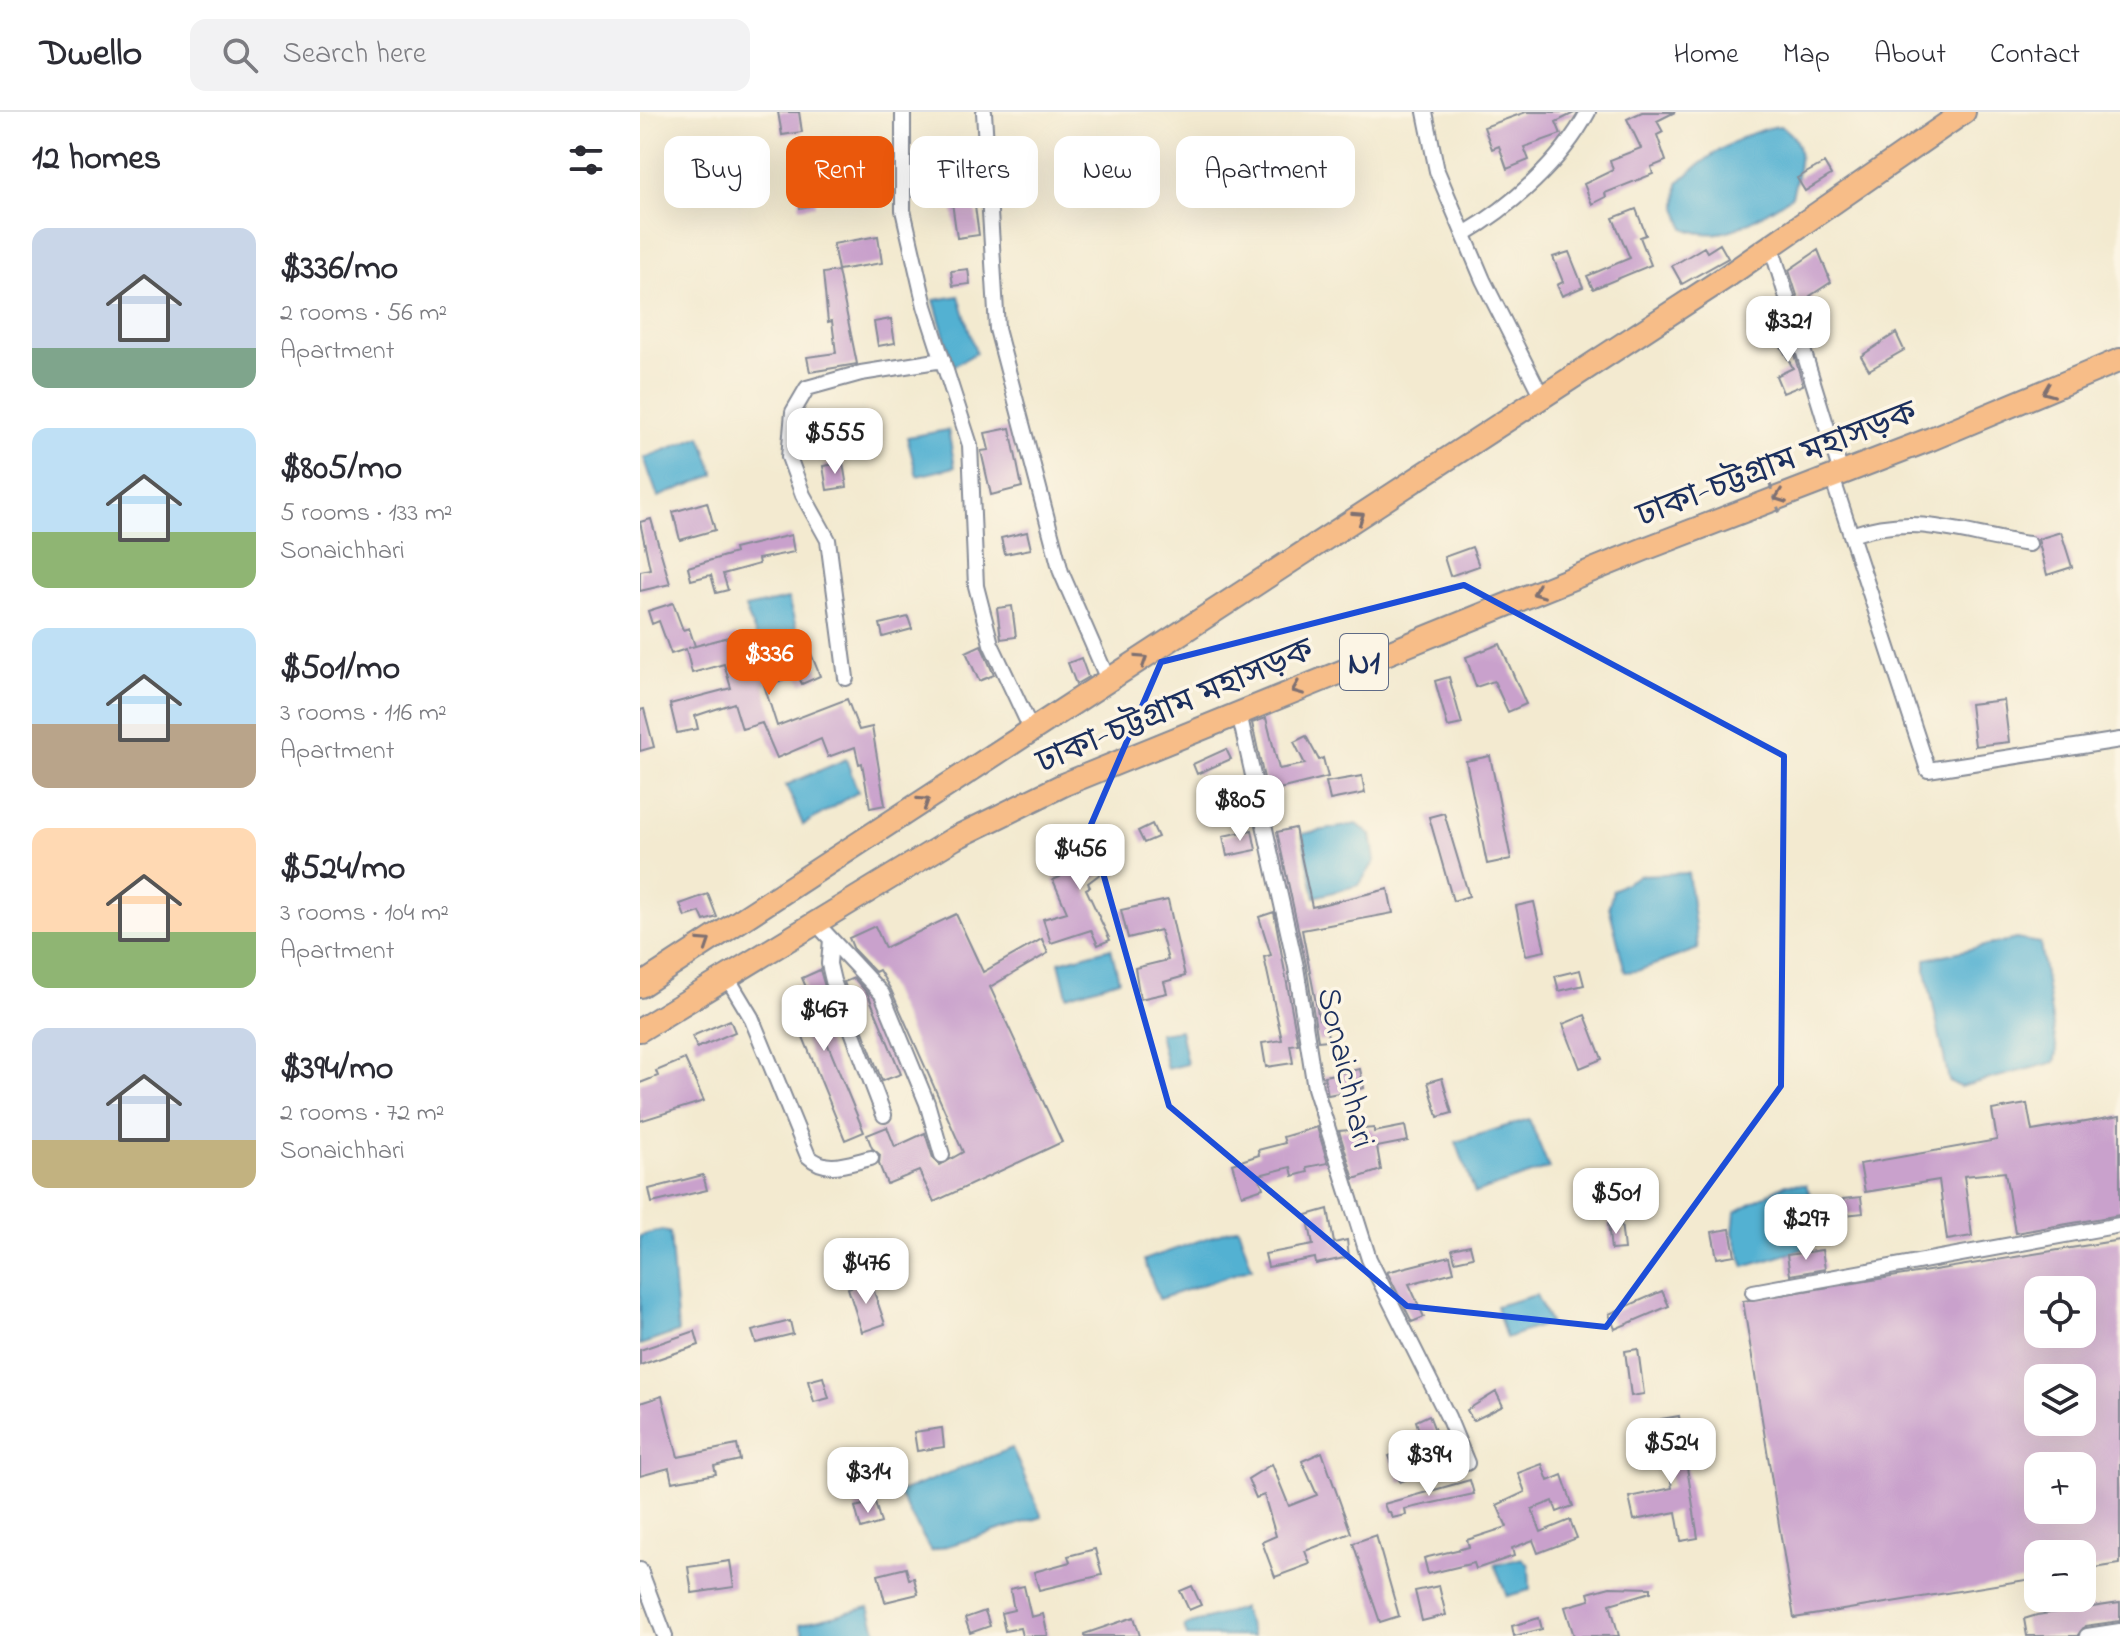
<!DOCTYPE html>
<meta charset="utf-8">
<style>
body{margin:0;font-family:"Indie Flower","Noto Sans Bengali",sans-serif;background:#f2f2f3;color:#2b2b33;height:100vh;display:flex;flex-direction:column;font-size:30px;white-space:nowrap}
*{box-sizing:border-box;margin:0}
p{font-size:26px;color:#7c7c81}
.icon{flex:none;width:44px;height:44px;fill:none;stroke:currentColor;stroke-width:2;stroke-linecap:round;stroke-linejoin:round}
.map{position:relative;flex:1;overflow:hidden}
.details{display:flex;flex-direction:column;background:#fff;width:640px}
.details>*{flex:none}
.banner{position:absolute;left:24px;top:24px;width:760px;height:72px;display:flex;gap:16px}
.buttons{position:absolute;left:1384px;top:1164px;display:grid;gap:16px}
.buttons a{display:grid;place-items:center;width:72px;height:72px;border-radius:16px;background:#fff;box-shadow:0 8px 32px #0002;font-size:40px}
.price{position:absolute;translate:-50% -68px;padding:0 18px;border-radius:16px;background:#fff;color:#222;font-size:26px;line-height:52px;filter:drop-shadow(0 2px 4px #0008)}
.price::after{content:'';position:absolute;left:50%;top:48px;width:24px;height:18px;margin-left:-12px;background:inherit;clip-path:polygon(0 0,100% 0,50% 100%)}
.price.selected{background:#ea580c;color:#fff}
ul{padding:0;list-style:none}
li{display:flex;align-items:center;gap:24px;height:200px;padding:0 32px}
li span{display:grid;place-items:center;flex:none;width:224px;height:160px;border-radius:16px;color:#555}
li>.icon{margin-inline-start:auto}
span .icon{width:96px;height:96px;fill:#fffc;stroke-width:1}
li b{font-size:34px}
h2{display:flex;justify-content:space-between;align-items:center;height:96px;padding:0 32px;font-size:34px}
.chip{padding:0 28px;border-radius:16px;background:#fff;box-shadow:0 8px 32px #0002;font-size:28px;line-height:72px}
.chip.selected{background:#ea580c;color:#fff}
header{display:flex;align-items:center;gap:48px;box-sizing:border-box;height:112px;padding:0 40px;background:#fff;border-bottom:2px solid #e1e1e2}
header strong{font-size:38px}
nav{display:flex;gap:44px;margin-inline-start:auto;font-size:28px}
.search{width:560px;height:72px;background:#f2f2f3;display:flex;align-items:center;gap:20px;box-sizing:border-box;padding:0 28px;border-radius:16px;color:#7c7c81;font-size:30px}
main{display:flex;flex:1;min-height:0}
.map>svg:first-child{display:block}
.water{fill:#53b1d2;stroke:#377098;stroke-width:2}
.building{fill:#c9a1cc;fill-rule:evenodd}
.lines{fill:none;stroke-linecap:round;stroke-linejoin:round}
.minor-casing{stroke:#878c97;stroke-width:18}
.highway-casing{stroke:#878c97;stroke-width:26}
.minor{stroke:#fff;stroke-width:14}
.highway{stroke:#f7bd88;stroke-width:22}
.path-bridge{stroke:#878c97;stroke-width:3;stroke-dasharray:6 6;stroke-linecap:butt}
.oneway{stroke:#7e6f71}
.marked{fill:none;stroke:#1d4ed8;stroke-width:6;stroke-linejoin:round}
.labels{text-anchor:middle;stroke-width:7;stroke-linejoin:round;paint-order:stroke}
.shield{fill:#fcf5e5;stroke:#5e6a86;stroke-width:2}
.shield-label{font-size:32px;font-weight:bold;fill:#1b2f5e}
.street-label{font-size:34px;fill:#1b2f5e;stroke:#fcf5e5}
</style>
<header>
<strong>Dwello</strong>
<div class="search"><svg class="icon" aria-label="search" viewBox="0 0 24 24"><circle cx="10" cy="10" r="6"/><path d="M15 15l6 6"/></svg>Search here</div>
<nav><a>Home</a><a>Map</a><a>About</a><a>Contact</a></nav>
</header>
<main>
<section class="details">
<h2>12 homes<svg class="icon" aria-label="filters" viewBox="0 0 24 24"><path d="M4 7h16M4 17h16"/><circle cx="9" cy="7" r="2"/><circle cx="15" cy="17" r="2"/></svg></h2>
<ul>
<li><span style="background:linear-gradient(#c9d6e8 75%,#7fa58c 0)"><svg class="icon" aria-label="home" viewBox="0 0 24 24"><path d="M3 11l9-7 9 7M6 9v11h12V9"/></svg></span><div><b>$336/mo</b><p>2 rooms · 56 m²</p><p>Apartment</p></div></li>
<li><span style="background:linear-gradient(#bfe0f5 65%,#8fb573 0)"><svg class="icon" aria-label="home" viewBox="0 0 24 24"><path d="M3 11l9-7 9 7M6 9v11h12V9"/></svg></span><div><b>$805/mo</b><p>5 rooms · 133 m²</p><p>Sonaichhari</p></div></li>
<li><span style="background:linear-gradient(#bfe0f5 60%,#b9a48a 0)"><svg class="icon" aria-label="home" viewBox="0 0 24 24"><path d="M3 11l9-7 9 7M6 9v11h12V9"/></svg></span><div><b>$501/mo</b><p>3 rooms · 116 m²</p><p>Apartment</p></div></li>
<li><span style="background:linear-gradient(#ffd9b3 65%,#8fb573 0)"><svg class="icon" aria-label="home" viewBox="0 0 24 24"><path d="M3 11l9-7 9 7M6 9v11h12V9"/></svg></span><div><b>$524/mo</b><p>3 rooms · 104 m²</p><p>Apartment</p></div></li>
<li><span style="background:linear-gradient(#c9d6e8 70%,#c2b280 0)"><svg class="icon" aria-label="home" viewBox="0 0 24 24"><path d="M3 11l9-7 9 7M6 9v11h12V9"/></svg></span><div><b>$394/mo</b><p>2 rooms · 72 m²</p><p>Sonaichhari</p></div></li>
</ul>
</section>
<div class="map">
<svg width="1480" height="1524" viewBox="0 0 1480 1524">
<rect width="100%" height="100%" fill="#fcf5e5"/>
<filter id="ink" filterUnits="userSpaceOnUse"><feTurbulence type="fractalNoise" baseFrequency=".0125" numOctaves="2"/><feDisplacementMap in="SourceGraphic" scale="16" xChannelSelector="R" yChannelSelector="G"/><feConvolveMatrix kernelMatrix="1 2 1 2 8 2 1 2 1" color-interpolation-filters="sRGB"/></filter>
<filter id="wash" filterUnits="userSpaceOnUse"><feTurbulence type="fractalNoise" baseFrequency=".006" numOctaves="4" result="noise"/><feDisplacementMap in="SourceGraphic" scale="32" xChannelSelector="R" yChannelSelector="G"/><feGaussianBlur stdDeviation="1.8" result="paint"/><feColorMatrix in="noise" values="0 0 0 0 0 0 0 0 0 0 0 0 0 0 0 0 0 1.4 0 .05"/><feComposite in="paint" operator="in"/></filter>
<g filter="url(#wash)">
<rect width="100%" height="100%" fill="#f3ead0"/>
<path class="water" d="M1140,14C1170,29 1158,59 1152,84C1118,105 1084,134 1044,116L1037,95L1038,71C1064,46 1103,19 1140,14Z
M319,184L336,241L313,254L294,188Z
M308,318L315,355L277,364L267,325Z
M61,324L75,363L18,385L4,346Z
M148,487L157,518L118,529L105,496Z
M206,647L218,680L163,713L146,673Z
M717,712L731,723L735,749L719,773L675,785L662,722Z
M1048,761L1058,837L997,859L985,860L969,794L973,778L1000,763Z
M1376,827L1400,831L1417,940L1415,950L1320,975L1309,969L1286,859V847Z
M471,836L479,868L427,884L419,850Z
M540,918L547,952L527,957L519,921Z
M889,1007L909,1056L835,1081L816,1030Z
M1146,1072L1166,1073C1176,1095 1178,1111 1174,1134L1104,1155L1093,1121L1095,1100Z
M598,1115L612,1156L519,1187L504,1148Z
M22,1118L30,1121L38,1220L0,1233V1124Z
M896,1183L910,1211L866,1226L856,1194Z
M372,1336L402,1405L291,1439L258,1381Z
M882,1446L889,1453L890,1478L867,1484L855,1453Z
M229,1495L238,1524H164L160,1512Z
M602,1496L613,1524H547L544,1514Z"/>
<g id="blocks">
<path class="building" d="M138,0H159L162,20L142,23Z
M886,0H936L916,10L921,22L884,35L889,48L867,57L859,34L852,37L844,15Z
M1002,0H1035L1017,9L1023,20L1017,23L1026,49L1011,55L1013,62L965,81L966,85L952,92L944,72L973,58L970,48L1001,36L987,7Z
M1184,51L1191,63L1165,79L1157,66Z
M173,73L176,93L160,96L157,75Z
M332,73L339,123L317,126L310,76Z
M996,97L1006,123L1000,125L1011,153L953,177L947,164L990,146L973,106Z
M238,124L242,151L198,158L193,132Z
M1080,132L1088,146L1042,172L1032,154L1064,135L1067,140Z
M1178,138L1191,170L1170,184L1187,211L1169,222L1149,158Z
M929,140L943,175L922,184L917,173L923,170L913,145Z
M328,157L330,172L313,174L311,159Z
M198,159L217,252L170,260L167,245L196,241L192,209L188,210L183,161Z
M251,207L255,231L238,234L234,210Z
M1146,215L1163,273L1143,281L1136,264L1153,256L1134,222Z
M1256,221L1264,238L1229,258L1221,244Z
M370,316L382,375L351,383L341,339L349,338L345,321Z
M219,324L222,340L193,345L190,328Z
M203,351L207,375L187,378L183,354Z
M67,390L75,418L40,428L33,400Z
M11,407L30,472L0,479V459L10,457L0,410Z
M387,420L391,437L365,442L361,426Z
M1421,420L1432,455L1407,463L1398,427Z
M151,423L154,440L118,447L119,452L83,462L88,478L76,481L71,463L51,468L48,455L95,441L94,437Z
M832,435L839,454L810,464L804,445Z
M33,491L43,518L49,516L55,534L48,536L96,523L101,540L137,531L140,540L166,529L180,564L162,572L158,564L124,573L137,614L207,587L219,618L232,615L245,693L230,696L222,651L219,652L215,635L188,645L181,627L137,646L122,611L102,617L94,591L55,604L58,617L37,621L30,592L91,576L84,552L52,561L46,537L31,542L19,509L12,512L8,499Z
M372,494L376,525L361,527L357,496Z
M268,505L272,517L243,525L240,512Z
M860,532L886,592L868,600L854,569L836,575L826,545Z
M341,533L354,563L339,569L326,540Z
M441,546L448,565L436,572L428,551Z
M809,565L822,612L808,615L795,569Z
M1364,588L1369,630L1335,634L1330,592Z
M4,597L14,635L0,639V598Z
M626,606L639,657L665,652L654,630L666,624L679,648L683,646L688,665L627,680L612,611Z
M586,637L591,647L557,662L553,652Z
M850,644L871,747L847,752L826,649Z
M722,664L725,681L690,688L686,670Z
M804,701L829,784L813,789L789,705Z
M512,712L518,725L504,731L498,719Z
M655,716L672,795L748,777L753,801L662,818L679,907L686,906L688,928L678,929L666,853L637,720Z
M612,718L616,738L587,744L583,724Z
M466,725L481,746L448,771L450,775L446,777L470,828L458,833L451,818L411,831L403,807L427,800L413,768L420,765L412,750Z
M68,782L77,805L64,809L60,800L45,805L40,792Z
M528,788L545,864L524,870L527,881L500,887L495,856L528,848L520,818L488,826L481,798Z
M894,790L905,839L886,843L876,794Z
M634,800L658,932L650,933L653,951L626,955L622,931L642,928L624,845L631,843L619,805Z
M316,802L343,860L402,827L408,841L350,875L422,1030L294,1090L279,1059L247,1072L239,1052L240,1043L232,1036L227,1023L247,1015L255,1035L285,1021L293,1046L300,1053L323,1040L251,878L239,858L235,860L214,838L209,826L235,814L245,836Z
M180,858L188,885L171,892L224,1020L205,1028L146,883L166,875L162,866Z
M940,858L944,873L919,879L915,864Z
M214,866L228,882L261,962L242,969L204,870Z
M945,903L962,947L940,956L923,912Z
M90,908L95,920L57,936L52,924Z
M45,947L64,989L0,1009V971L18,964L16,959Z
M720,957L724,976L688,983L684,964Z
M802,966L812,1001L798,1005L788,970Z
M1387,992L1392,1019L1480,1004V1103L1375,1121L1365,1060L1324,1064L1332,1124L1307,1128L1299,1068L1225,1080L1220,1052L1357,1028L1352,998Z
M765,1014L768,1029L737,1035L741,1058L714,1067L699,1019L734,1016V1020Z
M677,1015L688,1051L667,1055L668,1060L653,1064L651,1055L619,1063L623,1076L602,1083L592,1052L619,1043L618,1038L645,1031L643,1025Z
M63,1063L67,1078L12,1091L9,1077Z
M1221,1085L1223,1101L1205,1103L1203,1087Z
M688,1097L694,1131L707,1128L709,1145L676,1152L675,1146L628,1155L625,1142L673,1133L667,1103Z
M981,1110L984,1137L971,1138L968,1111Z
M1090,1117L1095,1143L1077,1146L1072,1120Z
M1480,1128V1452L1442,1458V1442H1398V1466L1154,1506L1103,1189ZM1398,1178H1442V1222H1398ZM1398,1266H1442V1310H1398ZM1398,1354H1442V1398H1398Z
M830,1133L833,1145L815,1149L812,1137Z
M1182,1138L1185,1157L1150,1163L1147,1143Z
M810,1144L814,1160L769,1172L784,1205L772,1210L747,1160Z
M230,1168L245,1212L222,1220L208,1176Z
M1022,1179L1029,1194L975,1217L969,1202Z
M150,1209L153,1222L116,1231L112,1219Z
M55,1219L59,1233L0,1253V1238Z
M998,1237L1004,1282L991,1284L985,1239Z
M183,1265L189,1286L174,1290L168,1269Z
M856,1280L863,1294L833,1309L827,1298Z
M22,1284L38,1345L97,1333L100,1348L74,1354L76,1362L32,1370L29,1356L0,1364V1291Z
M789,1303L808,1352L794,1357L791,1349L767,1358L770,1366L760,1370L749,1344L777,1333L773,1321L779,1319L776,1309Z
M1039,1304L1058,1426L1041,1429L1036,1400L994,1408L989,1385L1032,1376L1021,1307Z
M302,1316L304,1335L277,1339L274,1320Z
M682,1340L711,1421L665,1439L670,1452L635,1465L622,1430L636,1424L624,1383L616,1386L608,1367L632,1352L649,1394L677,1383L662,1349Z
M902,1352L908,1369L922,1363L933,1394L917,1400L913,1389L892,1397L901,1420L930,1408L937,1426L898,1441L893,1428L872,1436L874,1444L836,1457L834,1451L788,1462L784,1446L829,1435L827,1428L867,1415L857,1393L885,1380L878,1361Z
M830,1368L834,1382L765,1397L766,1403L752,1406L750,1400H747L744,1392Z
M235,1390L241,1411L221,1417L215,1395Z
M736,1423L759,1504L740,1510L713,1431Z
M455,1437L462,1463L399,1478L394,1460L430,1450L428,1444Z
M90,1449L94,1475L52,1481L48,1455Z
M266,1456L269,1467L274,1466L278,1482L245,1490L238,1463Z
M384,1474L391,1505L403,1502L408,1524H382L380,1516L365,1519L361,1501L374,1498L370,1477Z
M552,1474L561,1493L549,1498L540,1479Z
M799,1474L806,1503L782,1509L775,1479Z
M970,1475L1011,1476V1480L970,1492L979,1524H934L925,1495L950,1488L948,1481Z
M1480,1491V1509L1445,1514L1437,1524H1387L1384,1507L1397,1503Z
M345,1499L350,1514L330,1521L325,1506Z
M494,1505L500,1524H444V1522Z
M899,1506L902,1517L874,1524L872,1514Z"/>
</g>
</g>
<g filter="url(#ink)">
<use href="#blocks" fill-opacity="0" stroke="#878c97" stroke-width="2"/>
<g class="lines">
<g class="minor-casing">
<path id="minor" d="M263,0V98L285,194L330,333L336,474L351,532L392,619
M344,0L357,217L421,460L469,570
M785,0L797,59L843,168L902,285
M824,122C872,94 921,50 948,0
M1131,134L1201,361
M1192,365L1288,658L1480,628
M1211,423C1279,400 1322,423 1389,432
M206,566L188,428L163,383L149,345L153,300L167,276L221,261L303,248
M599,601L656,855L675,976L729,1147L808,1305L827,1351
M176,811L242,882L287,991L302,1043
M191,827L189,852L193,869L244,1003
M87,865L111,905L168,1044C187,1062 208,1051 231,1046
M1113,1180L1480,1113
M0,1458L25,1524
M1447,1524L1480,1519"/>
</g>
<g class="highway-casing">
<path id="highway" d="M0,874L1089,163L1324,0
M0,918L315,726L425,672L1002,438L1291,327L1480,248"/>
</g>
<use href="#minor" class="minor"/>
<use href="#highway" class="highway"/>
<path class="path-bridge" d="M1130,372L1141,405"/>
</g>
<defs><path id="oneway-chevron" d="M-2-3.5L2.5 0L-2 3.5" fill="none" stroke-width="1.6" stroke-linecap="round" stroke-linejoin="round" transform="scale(2)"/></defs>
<g class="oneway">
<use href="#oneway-chevron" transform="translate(1408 279) rotate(158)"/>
<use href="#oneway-chevron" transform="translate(1140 385) rotate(159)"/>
<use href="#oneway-chevron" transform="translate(719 405) rotate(-33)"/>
<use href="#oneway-chevron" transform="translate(898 480) rotate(158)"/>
<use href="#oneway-chevron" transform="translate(502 548) rotate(-33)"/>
<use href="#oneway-chevron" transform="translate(657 577) rotate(158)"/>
<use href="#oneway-chevron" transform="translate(284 690) rotate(-33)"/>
<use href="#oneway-chevron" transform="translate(65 831) rotate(-33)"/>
</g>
</g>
<path class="marked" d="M824,473L1144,644L1141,974L966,1215L767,1194L529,994L450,715L521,550Z"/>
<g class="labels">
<rect class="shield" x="700" y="522" width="48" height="56" rx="6"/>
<g class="shield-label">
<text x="724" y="561">N1</text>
</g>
<g class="street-label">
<text transform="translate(1136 350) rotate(-21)" y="12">ঢাকা-চট্টগ্রাম মহাসড়ক</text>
<text transform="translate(534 592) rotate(-23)" y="12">ঢাকা-চট্টগ্রাম মহাসড়ক</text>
<text transform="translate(708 955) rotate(77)" y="12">Sonaichhari</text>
</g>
</g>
</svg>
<div class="buttons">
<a><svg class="icon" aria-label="locate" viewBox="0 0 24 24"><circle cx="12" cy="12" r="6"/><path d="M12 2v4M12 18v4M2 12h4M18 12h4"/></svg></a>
<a><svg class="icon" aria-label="layers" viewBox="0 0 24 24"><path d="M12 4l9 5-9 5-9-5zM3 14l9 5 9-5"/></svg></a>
<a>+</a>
<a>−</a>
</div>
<b class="price" style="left:1148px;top:252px">$321</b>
<b class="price" style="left:195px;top:364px">$555</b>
<b class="price selected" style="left:129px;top:585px">$336</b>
<b class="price" style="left:600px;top:731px">$805</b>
<b class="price" style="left:440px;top:780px">$456</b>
<b class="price" style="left:184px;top:941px">$467</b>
<b class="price" style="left:976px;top:1124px">$501</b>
<b class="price" style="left:1166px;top:1150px">$297</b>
<b class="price" style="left:226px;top:1194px">$476</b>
<b class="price" style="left:1031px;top:1374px">$524</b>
<b class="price" style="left:789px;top:1386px">$394</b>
<b class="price" style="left:228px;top:1403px">$314</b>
<div class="banner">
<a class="chip">Buy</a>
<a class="chip selected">Rent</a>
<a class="chip">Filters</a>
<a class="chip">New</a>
<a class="chip">Apartment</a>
</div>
</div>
</main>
